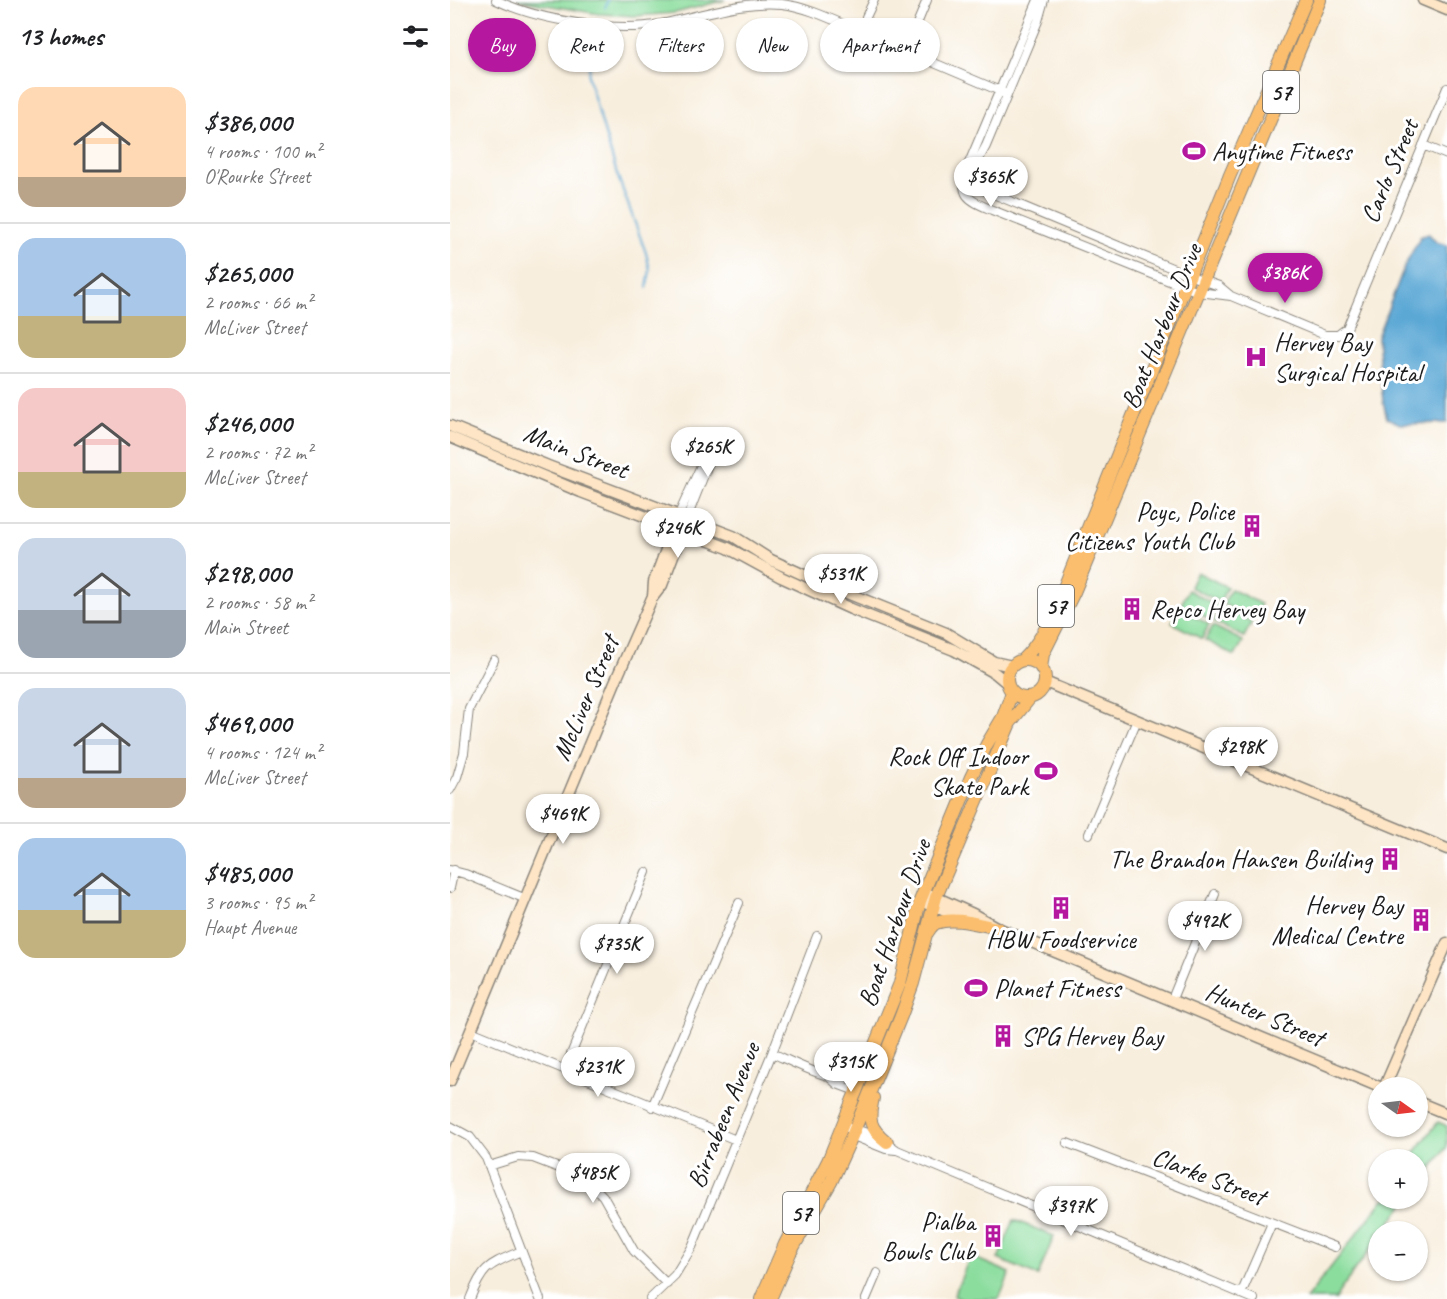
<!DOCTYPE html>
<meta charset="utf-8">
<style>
body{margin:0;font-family:Caveat,sans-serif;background:#f2f2f2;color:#202124;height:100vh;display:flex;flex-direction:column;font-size:22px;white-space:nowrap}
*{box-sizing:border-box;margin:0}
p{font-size:20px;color:#757577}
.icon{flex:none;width:33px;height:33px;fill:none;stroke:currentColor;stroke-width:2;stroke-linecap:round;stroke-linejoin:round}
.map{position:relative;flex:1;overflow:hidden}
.panel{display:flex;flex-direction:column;background:#fff;width:450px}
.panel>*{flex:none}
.guide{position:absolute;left:18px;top:18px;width:570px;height:54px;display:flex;gap:12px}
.needle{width:39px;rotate:104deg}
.controls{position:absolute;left:918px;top:1077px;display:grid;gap:12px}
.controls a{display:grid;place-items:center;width:60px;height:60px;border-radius:50%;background:#fff;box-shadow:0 2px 4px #0004;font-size:30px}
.price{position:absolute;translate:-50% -51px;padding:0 14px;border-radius:21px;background:#fff;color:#222;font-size:20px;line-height:39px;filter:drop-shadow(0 2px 3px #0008)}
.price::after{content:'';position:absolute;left:50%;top:36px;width:18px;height:14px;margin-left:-9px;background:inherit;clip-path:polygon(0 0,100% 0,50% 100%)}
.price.on{background:#b5179e;color:#fff}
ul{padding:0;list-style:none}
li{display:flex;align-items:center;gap:18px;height:150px;padding:0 18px}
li+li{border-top:2px solid #e0e0e0}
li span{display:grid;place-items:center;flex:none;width:168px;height:120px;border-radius:18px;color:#555}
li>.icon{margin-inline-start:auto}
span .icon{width:72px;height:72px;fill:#fffc;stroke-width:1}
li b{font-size:26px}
h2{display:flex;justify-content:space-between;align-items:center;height:72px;padding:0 18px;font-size:26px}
.pill{padding:0 21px;border-radius:27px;background:#fff;box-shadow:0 2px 4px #0004;font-size:21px;line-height:54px}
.pill.on{background:#b5179e;color:#fff}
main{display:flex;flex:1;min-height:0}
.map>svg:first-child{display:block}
.green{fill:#8bdd9e;stroke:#547c5d;stroke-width:1.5}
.water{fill:#5ca8d5;stroke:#3c6278;stroke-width:1.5}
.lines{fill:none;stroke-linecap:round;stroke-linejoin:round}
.stream{stroke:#5ca8d5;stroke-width:2}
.street-casing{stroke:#8a857c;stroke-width:10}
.secondary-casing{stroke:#8a857c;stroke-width:13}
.primary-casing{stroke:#8a857c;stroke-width:14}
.street{stroke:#fff;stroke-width:8}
.secondary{stroke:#fde5c5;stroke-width:10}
.primary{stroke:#fbbe6e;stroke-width:12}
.labels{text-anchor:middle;stroke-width:6;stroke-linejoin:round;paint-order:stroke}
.shield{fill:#fff;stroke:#606060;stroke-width:1.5}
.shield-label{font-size:24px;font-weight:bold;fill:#1c1c1c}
.poi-label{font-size:26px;fill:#1c1c1c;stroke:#fff;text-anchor:start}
.street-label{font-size:26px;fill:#1c1c1c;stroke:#fff}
</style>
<main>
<section class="panel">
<h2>13 homes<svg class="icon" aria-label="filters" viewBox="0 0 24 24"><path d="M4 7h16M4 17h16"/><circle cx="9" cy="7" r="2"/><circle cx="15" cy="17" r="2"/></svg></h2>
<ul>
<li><span style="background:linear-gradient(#ffd9b3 75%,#b9a48a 0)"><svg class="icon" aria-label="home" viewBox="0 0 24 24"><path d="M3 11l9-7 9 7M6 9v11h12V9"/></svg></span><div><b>$386,000</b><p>4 rooms · 100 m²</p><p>O'Rourke Street</p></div></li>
<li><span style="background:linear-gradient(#a9c7e8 65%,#c2b280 0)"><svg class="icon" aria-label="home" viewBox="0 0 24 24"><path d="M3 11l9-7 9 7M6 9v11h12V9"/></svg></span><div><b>$265,000</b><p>2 rooms · 66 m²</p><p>McLiver Street</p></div></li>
<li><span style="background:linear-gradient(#f6c9c9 70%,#c2b280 0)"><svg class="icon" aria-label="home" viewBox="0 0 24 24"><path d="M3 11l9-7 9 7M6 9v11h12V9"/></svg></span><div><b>$246,000</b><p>2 rooms · 72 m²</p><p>McLiver Street</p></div></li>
<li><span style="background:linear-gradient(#c9d6e8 60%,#9aa5b1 0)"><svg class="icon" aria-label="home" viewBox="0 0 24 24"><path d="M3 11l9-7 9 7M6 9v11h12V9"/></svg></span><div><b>$298,000</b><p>2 rooms · 58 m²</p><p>Main Street</p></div></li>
<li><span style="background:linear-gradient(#c9d6e8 75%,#b9a48a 0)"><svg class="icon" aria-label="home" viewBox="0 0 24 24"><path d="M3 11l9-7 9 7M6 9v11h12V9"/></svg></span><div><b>$469,000</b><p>4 rooms · 124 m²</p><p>McLiver Street</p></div></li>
<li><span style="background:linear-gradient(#a9c7e8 60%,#c2b280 0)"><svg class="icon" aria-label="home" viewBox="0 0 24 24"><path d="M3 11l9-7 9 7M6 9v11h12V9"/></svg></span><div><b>$485,000</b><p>3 rooms · 95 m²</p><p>Haupt Avenue</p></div></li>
</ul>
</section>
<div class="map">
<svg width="997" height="1299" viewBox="0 0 997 1299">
<rect width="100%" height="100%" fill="#fff"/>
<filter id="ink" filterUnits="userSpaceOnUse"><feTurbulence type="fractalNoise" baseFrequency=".0167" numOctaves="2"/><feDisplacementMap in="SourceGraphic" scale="12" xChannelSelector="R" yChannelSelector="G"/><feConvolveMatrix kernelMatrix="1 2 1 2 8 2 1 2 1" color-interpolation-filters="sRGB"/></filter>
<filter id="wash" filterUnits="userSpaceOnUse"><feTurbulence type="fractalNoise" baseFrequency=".008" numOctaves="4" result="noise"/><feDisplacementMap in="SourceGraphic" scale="24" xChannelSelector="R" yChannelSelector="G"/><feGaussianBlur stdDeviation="1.35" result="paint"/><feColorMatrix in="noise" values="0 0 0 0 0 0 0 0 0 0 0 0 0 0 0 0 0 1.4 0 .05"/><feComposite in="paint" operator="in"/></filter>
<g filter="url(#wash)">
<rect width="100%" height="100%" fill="#f8eedd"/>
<path class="green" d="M67,0H275L225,13L186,16L149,14Z
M747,572L777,587L770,602L740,587Z
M781,589L811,604L803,619L773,604Z
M738,590L768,606L761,620L731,605Z
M772,607L802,622L794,637L764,622Z
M729,609L759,624L752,639L722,623Z
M763,626L793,641L785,656L755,640Z
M988,1122L997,1126V1147L968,1186V1160L960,1159Z
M934,1199H958L934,1231L928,1232V1239L891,1289L886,1299H856Z
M564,1220L604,1236L588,1276L548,1259Z
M520,1256L560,1273L549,1299H510L504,1296Z"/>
<path class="water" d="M979,234L986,242L997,245V423L950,424L937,418L933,402L927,337L955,265L971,236Z"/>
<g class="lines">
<path class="stream" d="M155,8L158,0
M148,35L141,56L138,77L167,174L196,253L200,270L197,288"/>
</g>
</g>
<g filter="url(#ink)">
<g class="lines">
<g class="street-casing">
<path id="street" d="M46,0C87,20 165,33 211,24C251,16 291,0 332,4C358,7 385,21 409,31C459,52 508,73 557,94
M588,0L516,170C509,197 519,200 542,210L727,284L749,292L781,296L875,335H888L897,328L997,88
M594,0L588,21L536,146L523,170L522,181L524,186L741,276L769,286L781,296
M416,17L424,0
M464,31L477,0
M973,145L997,155
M229,514L259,448L262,434
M237,518L269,437
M0,790L7,777L14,753L19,709L44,660
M639,834L687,720
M0,870L15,874L76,899
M0,888L4,870
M722,999L765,894
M21,1031L286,1140
M322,1053C343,1062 393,1090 413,1074
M115,1069L196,872
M379,1077L387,1084L406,1091
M202,1107L289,903
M0,1126L20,1137L36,1158L90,1299
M391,1127C412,1129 431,1138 447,1150L804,1299
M401,1135L436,1149L446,1150
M617,1143L885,1247
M39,1166L68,1157L83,1158L130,1176L138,1181L153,1196L184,1251L217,1284
M791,1294L822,1223
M20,1299C33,1265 39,1265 71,1251
M200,1299L225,1275L242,1247L322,1053L367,936
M416,1299L427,1273"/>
</g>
<g class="secondary-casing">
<path id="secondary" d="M973,0L997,10
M0,426L98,466L283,536L321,560L365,580L496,633L544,662L562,666
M0,437L131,492L278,548L331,577L401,609L504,650L545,673L557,683
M203,597L204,582L226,523
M595,682L997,849
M474,892L523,914L548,928L932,1088
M470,901L516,919
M0,1081L165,682L202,598L212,585L237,518
M934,1088L997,943
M968,1102L997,1114"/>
</g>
<g class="primary-casing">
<path id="primary" d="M572,660C590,643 599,623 609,600L780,175L856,0
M557 679a19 19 0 1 1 38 0a19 19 0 1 1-38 0Z
M591,668L593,654L624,592L870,0
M477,933C480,929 482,925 486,923C504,916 530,925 548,928
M423,1098C418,1120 419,1128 437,1142
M311,1299L335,1244L378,1161L450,983L470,901L521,777L537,744L553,717L562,692
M320,1299L340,1253L381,1182L402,1136L451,1016L463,983L486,897L560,723L580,698"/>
</g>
<use href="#street" class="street"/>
<use href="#secondary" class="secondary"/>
<use href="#primary" class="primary"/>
</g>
</g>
<defs>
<g id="stadium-bare" transform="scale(1.8)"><path d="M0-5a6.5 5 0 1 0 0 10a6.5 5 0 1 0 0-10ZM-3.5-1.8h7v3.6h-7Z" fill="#b5179e" stroke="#fff" stroke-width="2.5" paint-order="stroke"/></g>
<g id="hospital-bare" transform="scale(1.8)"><path d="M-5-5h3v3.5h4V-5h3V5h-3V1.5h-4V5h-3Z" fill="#b5179e" stroke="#fff" stroke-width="2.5" paint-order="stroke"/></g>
<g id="building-bare" transform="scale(1.8)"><path d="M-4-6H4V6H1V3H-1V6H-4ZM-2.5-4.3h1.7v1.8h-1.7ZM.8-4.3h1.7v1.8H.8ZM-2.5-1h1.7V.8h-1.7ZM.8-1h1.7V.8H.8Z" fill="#b5179e" stroke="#fff" stroke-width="2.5" paint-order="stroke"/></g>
</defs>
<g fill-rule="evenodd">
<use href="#stadium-bare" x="744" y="151"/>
<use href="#hospital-bare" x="806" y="357"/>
<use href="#building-bare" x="802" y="526"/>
<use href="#building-bare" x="682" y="609"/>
<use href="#stadium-bare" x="596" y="771"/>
<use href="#building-bare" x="940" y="859"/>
<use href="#building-bare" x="611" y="908"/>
<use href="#building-bare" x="971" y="920"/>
<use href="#stadium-bare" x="526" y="988"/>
<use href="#building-bare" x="553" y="1036"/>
<use href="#building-bare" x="543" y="1236"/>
</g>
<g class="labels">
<g class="shield">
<rect x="813" y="71" width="36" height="42" rx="4.5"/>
<rect x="588" y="585" width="36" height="42" rx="4.5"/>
<rect x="333" y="1192" width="36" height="42" rx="4.5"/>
</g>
<g class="shield-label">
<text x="831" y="100">57</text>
<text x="606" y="614">57</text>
<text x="351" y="1221">57</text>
</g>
<g class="poi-label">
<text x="762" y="160">Anytime Fitness</text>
<text x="824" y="351">Hervey Bay<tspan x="824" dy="30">Surgical Hospital</tspan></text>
<text x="784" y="520" text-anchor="end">Pcyc, Police<tspan x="784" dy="30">Citizens Youth Club</tspan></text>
<text x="700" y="618">Repco Hervey Bay</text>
<text x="578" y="765" text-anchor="end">Rock Off Indoor<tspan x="578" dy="30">Skate Park</tspan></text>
<text x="922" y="868" text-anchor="end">The Brandon Hansen Building</text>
<text x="953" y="914" text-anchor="end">Hervey Bay<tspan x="953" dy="30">Medical Centre</tspan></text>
<text x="611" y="948" text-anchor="middle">HBW Foodservice</text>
<text x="544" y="997">Planet Fitness</text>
<text x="571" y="1045">SPG Hervey Bay</text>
<text x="525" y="1230" text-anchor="end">Pialba<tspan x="525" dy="30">Bowls Club</tspan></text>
</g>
<g class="street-label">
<text transform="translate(939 171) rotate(-67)" y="9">Carlo Street</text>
<text transform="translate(711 326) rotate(-68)" y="9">Boat Harbour Drive</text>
<text transform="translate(126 451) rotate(21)" y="9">Main Street</text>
<text transform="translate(135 698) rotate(-67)" y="9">McLiver Street</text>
<text transform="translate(444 923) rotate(-71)" y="9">Boat Harbour Drive</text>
<text transform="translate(815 1014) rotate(23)" y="9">Hunter Street</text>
<text transform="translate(273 1115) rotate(-68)" y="9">Birrabeen Avenue</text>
<text transform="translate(759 1176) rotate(21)" y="9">Clarke Street</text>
</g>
</g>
</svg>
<div class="controls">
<a><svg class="needle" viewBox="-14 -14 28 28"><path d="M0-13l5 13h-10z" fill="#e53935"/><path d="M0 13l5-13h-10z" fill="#757577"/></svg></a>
<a>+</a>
<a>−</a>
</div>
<b class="price" style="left:541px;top:208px">$365K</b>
<b class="price on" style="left:835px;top:304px">$386K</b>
<b class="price" style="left:258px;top:478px">$265K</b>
<b class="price" style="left:228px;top:559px">$246K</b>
<b class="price" style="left:391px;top:605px">$531K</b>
<b class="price" style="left:791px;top:778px">$298K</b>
<b class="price" style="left:113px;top:845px">$469K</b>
<b class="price" style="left:755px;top:952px">$492K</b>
<b class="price" style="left:167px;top:975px">$735K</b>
<b class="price" style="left:401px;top:1093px">$315K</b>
<b class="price" style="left:148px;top:1098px">$231K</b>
<b class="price" style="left:143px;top:1204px">$485K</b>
<b class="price" style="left:621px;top:1237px">$397K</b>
<div class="guide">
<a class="pill on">Buy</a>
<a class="pill">Rent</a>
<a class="pill">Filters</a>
<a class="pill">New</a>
<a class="pill">Apartment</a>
</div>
</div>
</main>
